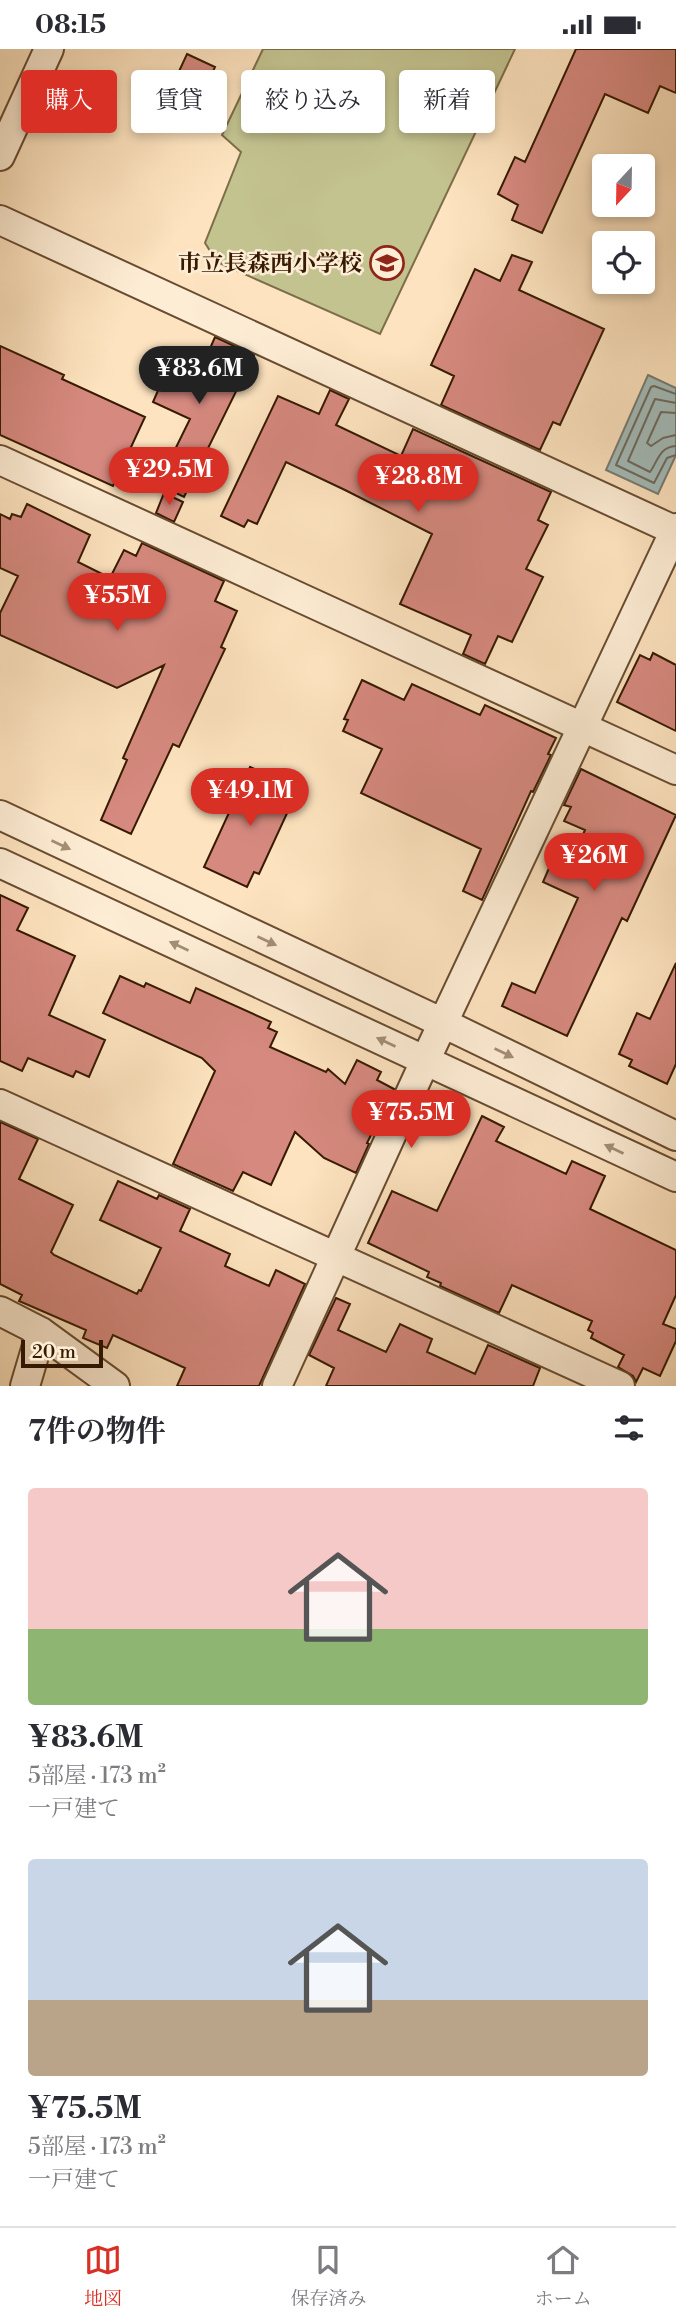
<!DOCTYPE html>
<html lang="ja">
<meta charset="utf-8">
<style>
body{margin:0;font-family:"Libre Bodoni","Noto Serif JP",serif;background:#f7f7f7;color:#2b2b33;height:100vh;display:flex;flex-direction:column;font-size:26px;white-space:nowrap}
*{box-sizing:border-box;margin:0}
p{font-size:23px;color:#7c7c81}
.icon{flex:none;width:38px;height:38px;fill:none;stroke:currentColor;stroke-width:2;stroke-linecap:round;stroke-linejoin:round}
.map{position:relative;height:1337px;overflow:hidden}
.panel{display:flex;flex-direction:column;background:#fff;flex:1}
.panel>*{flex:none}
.banner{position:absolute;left:21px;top:21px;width:635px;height:63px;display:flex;gap:14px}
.needle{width:46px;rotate:202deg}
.fabs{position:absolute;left:592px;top:105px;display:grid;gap:14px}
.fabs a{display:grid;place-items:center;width:63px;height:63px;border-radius:7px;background:#fff;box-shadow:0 4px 10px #0003;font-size:35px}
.scale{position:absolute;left:21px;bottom:18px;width:82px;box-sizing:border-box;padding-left:7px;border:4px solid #371a02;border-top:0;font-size:19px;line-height:24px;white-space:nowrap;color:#371a02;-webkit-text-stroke:5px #feedd5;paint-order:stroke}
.price{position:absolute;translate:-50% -60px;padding:0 16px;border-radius:24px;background:#d93025;color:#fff;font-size:23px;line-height:46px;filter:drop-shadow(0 2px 4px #0008)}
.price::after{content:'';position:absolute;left:50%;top:42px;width:21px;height:16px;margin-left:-10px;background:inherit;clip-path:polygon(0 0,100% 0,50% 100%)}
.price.current{background:#222;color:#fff}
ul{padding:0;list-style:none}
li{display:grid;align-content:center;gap:14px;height:371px;padding:0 28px}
li span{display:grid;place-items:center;height:217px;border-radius:7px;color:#555}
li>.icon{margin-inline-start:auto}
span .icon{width:126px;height:126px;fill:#fffc;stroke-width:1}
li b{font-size:30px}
h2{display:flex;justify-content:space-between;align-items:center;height:84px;padding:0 28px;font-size:30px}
.tag{padding:0 24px;border-radius:7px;background:#fff;box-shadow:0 4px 10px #0003;font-size:24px;line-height:63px}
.tag.current{background:#d93025;color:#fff}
.status{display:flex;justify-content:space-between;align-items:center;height:49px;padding:0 35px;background:#fff;direction:ltr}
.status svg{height:19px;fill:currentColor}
.tabs{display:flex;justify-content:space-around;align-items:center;height:98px;border-top:2px solid #e1e1e2;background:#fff;font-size:19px;color:#7c7c81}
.tabs a{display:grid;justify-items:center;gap:4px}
.tabs .current{color:#d93025}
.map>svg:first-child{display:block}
.green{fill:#c3c390;stroke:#7d6e49;stroke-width:2}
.water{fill:#a3bcbb;stroke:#787b71;stroke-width:2}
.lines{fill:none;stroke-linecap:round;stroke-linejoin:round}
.shore{stroke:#6d6b5e;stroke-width:2}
.building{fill:#d6897f;stroke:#371a02;stroke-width:2}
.minor-casing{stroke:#684c31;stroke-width:32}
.minor{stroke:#feedd5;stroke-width:28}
.oneway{fill:#a48e76}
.labels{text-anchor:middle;stroke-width:5;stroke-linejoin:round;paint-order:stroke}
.poi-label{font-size:23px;font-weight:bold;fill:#371a02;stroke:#feedd5;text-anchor:end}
</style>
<div class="status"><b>08:15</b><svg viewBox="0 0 49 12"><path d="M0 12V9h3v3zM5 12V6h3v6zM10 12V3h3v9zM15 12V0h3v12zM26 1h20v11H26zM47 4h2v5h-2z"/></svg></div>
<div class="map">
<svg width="676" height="1337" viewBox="0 0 676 1337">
<rect width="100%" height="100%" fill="#fde3bf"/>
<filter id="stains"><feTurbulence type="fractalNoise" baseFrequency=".00286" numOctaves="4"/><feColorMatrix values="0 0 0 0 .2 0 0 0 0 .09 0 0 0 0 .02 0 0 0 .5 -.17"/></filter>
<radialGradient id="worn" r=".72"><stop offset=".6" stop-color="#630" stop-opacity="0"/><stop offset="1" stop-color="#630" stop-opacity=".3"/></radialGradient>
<path class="green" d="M263,0H515L380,285L217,213L205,194L241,103L222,86Z"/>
<path class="water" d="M648,326L676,339V406L658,445L606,421Z"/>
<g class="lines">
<path class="shore" d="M676,345L654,337L651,338L616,416L654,434L667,409L676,406
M676,354L655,350L628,412L650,423C658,412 659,398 676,397
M676,364L661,363L647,394L651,397L663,389L676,386"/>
</g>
<path class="building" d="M576,0H676V44L660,37L648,64L605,45L542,184L512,171L518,156L498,145L515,108L525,113Z
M187,5L215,18L189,74L161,61Z
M512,206L532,213L519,241L604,280L560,376L553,373L540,401L441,356L454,327L431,316L475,220L500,232Z
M215,288L254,306L184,448L158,435L190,370L153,353L173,307L201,320Z
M0,297L64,326L62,330L145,368L113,437L0,386Z
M330,341L349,350L336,376L401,407L413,380L551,443L538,471L548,476L526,520L543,528L512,593L498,587L485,615L463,605L471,586L400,555L432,485L345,441L286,413L257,475L248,471L244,478L221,467L278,347L319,365Z
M164,444L183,453L174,473L156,464Z
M27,455L90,486L78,513L110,529L124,501L136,507L142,494L224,532L215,552L237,562L221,598L225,600L179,698L173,695L131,785L101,771L127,711L123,709L164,616L117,639L0,586V564L18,527L0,519V465L10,470L12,465L21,468Z
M653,604L676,616V682L617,653L640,606L650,611Z
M362,631L404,651L412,635L480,666L485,656L556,689L548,705L551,706L533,743L531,742L482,851L463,842L481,800L361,744L382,700L343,682L348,671L344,670Z
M250,718L292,737L283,757L289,760L259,825L254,823L247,838L204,818Z
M581,720L676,766L627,872L622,869L567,987L502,957L512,934L535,944L578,849L543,833L552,812L568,819L585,781L564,772L571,758L564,756Z
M0,846L28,859L17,881L75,907L49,966L105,991L89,1028L76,1022L73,1028L28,1009L22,1022L0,1012Z
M676,914V1015L667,1035L629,1017L632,1011L619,1005L637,964L650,970Z
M120,927L144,938L146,934L190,954L196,939L271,973L268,979L277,983L270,998L326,1023L328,1020L345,1035L357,1011L381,1023L377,1031L394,1040L367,1094L369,1095L356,1124L324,1109L295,1083L271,1136L243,1123L233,1142L173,1115L215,1022L202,1009L103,964Z
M482,1067L504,1078L496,1092L566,1125L572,1112L605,1127L590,1160L676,1201V1246L663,1275L676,1280V1292L660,1327L643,1319L636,1333L633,1327L618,1318L624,1306L591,1289L593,1284L588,1281L592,1272L512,1236L499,1264L440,1237L441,1234L427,1228L429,1223L368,1194L392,1142L437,1162Z
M0,1073L38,1090L19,1130L73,1156L51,1203L54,1206L137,1245L139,1241L141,1242L161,1199L100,1171L118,1132L157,1150L159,1146L190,1160L180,1182L230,1205L225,1217L269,1237L276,1221L305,1235L259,1337H177L185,1319L113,1286L107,1299L83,1289L86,1281L19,1252L22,1246L0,1235Z
M336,1249L350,1255L338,1281L386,1303L400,1275L432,1290L427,1303L475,1325L488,1296L540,1319L533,1337H326L334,1319L309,1306Z"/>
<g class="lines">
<g class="minor-casing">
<path id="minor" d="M0,107L49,0
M0,171L676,482
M0,411L676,721
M0,766L443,974L676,1087
M0,814L676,1128
M0,1055L620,1337
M0,1262L41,1283L115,1337
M25,1337L41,1283
M277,1337L425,1012L676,479"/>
</g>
<use href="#minor" class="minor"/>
</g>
<defs><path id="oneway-solid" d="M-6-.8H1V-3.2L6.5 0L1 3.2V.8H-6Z" transform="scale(1.75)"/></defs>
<g class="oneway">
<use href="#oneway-solid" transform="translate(61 796) rotate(25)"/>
<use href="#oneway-solid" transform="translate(267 892) rotate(25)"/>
<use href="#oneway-solid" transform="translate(179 897) rotate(-155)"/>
<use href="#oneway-solid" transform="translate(386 993) rotate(-155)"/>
<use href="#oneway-solid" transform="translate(504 1004) rotate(26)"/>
<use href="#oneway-solid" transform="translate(614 1100) rotate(-155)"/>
</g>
<defs>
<g id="school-ring" transform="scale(1.75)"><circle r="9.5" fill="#feedd5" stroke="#8f2418" stroke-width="1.5"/><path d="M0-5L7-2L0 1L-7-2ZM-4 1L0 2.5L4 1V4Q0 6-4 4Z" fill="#8f2418"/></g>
</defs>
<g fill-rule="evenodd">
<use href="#school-ring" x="387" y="214"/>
</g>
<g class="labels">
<g class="poi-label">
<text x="362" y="222">市立長森西小学校</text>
</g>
</g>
<rect width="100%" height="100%" filter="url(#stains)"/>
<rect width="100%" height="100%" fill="url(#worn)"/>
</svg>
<div class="fabs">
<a><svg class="needle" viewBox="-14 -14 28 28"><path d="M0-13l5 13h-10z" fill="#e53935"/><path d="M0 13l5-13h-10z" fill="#7c7c81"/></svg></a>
<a><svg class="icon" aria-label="locate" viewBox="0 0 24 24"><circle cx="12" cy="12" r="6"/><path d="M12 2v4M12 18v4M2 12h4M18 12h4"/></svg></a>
</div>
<div class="scale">20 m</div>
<b class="price current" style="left:199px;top:357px">¥83.6M</b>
<b class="price" style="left:169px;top:458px">¥29.5M</b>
<b class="price" style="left:418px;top:465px">¥28.8M</b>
<b class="price" style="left:117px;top:584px">¥55M</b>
<b class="price" style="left:250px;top:779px">¥49.1M</b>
<b class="price" style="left:594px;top:844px">¥26M</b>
<b class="price" style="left:411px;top:1101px">¥75.5M</b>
<div class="banner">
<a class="tag current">購入</a>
<a class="tag">賃貸</a>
<a class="tag">絞り込み</a>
<a class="tag">新着</a>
</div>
</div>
<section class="panel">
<h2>7件の物件<svg class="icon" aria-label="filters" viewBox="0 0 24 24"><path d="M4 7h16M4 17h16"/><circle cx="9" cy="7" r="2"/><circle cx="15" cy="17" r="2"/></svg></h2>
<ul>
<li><span style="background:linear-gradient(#f6c9c9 65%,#8fb573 0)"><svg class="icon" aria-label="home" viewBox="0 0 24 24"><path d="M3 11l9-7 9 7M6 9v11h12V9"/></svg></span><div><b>¥83.6M</b><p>5部屋 · 173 m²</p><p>一戸建て</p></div></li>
<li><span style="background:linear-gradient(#c9d6e8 65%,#b9a48a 0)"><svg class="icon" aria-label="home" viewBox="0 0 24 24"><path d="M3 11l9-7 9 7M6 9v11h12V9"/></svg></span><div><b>¥75.5M</b><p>5部屋 · 173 m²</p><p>一戸建て</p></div></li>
</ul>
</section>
<nav class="tabs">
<a class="current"><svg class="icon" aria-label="map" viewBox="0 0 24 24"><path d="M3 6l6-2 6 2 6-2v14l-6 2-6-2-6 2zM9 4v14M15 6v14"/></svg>地図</a>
<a><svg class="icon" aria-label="saved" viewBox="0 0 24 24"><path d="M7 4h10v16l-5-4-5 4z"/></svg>保存済み</a>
<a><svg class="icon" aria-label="home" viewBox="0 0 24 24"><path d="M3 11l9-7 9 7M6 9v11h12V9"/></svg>ホーム</a>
</nav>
